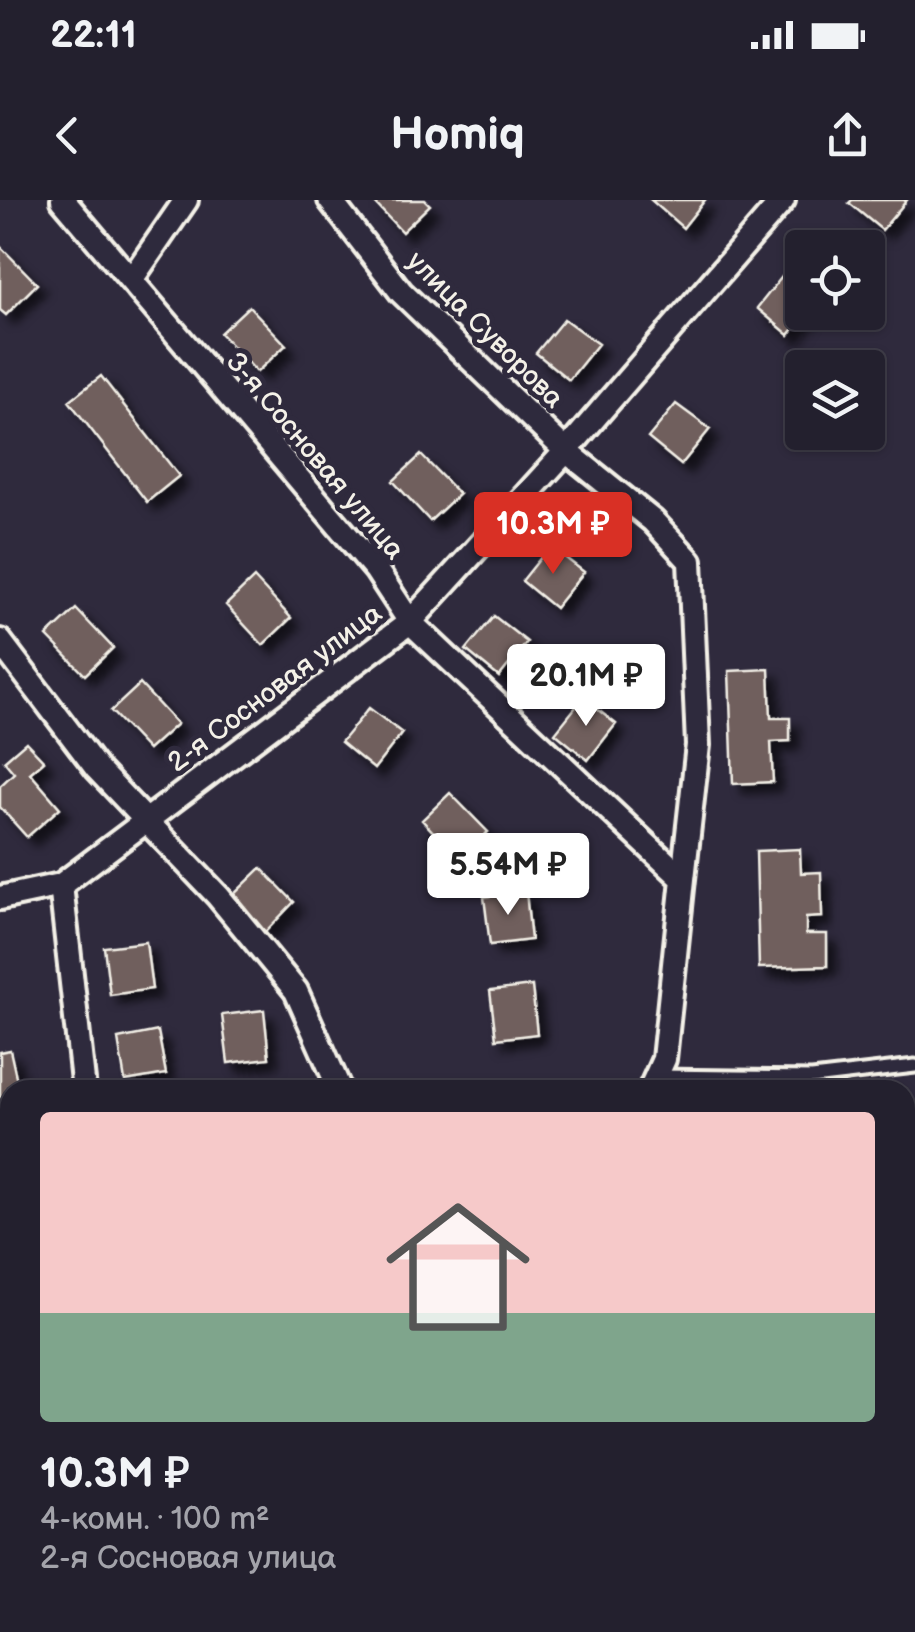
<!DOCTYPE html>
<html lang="ru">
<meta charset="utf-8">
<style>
body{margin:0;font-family:"Balsamiq Sans",sans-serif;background:#2f2d3a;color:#f1f3f6;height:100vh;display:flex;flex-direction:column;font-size:38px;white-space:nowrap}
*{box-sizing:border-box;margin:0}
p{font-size:32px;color:#a3a3aa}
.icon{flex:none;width:55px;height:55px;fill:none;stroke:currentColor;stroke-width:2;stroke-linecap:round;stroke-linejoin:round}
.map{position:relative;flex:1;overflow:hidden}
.details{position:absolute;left:0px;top:880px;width:915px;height:552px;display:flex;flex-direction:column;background:#23202e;border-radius:30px 30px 0 0;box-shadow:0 2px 8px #0004,0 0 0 2px #403e4a}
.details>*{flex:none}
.tools{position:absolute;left:785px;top:30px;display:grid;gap:20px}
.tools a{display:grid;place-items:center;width:100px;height:100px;border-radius:10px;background:#23202e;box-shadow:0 2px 8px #0004,0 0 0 2px #403e4a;font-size:50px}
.price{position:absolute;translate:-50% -85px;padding:0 22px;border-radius:10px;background:#fff;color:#222;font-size:32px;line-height:65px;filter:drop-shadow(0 2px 5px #0008)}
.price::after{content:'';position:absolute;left:50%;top:60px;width:30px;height:22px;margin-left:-15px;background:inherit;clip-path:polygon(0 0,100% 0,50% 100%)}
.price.current{background:#d93025;color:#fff}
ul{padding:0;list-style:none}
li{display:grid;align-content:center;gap:20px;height:530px;padding:0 40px}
li span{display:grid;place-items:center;height:310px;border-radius:10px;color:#555}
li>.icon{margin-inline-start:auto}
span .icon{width:180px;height:180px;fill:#fffc;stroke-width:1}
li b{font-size:42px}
.status{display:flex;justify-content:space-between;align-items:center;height:70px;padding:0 50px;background:#23202e;direction:ltr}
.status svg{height:28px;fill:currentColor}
header{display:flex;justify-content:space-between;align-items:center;height:130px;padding:0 40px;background:#23202e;font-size:45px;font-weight:700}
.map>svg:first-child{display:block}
.building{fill:#705e5d;stroke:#f4f1e8;stroke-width:2.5;filter:url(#shadow)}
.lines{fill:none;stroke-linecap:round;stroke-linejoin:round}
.service-casing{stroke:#f4f1e8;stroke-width:19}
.minor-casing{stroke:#f4f1e8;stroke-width:30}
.service{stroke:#2f2a3d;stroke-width:11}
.minor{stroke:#2f2a3d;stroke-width:22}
.labels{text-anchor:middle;stroke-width:10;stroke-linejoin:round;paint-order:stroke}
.street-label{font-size:28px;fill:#f4f1e8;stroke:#2f2a3d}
</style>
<div class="status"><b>22:11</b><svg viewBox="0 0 49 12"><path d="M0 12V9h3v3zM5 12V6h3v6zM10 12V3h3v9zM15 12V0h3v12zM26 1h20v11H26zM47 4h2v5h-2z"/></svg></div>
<header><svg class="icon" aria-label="back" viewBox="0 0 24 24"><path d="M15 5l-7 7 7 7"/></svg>Homiq<svg class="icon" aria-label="share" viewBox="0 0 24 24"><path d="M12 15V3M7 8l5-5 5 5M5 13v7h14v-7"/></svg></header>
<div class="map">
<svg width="915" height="1432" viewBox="0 0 915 1432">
<defs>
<filter id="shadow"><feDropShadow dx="9" dy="9" stdDeviation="5" flood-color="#0009"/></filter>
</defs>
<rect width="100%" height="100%" fill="#2f2a3d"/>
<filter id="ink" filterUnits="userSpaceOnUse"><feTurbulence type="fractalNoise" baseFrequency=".01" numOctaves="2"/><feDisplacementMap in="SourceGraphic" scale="20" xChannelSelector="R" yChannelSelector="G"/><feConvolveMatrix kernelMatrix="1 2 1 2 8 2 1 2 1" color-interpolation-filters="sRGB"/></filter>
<g filter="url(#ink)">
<path class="building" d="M372,0H425L430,5L402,32Z
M651,0H705L683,28Z
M852,0H907L882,30L849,3Z
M0,46L37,84L6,115L0,110Z
M785,73L802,87V112H807L789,135L757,108Z
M249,106L286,145L257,172L220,133Z
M564,119L598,144L569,180L536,153Z
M101,176L179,276L147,302L69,201Z
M676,204L710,229L681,265L648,238Z
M421,255L459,294L430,321L393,281Z
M550,346L584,372L555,408L522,381Z
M254,378L291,418L263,445L226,405Z
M76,409L113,448L85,475L47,436Z
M494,416L527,442L499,477L466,450Z
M769,469L771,518H790V541L771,542L773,582L733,584L729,471Z
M140,484L177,524L148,550L111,511Z
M583,498L616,524L588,560L555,533Z
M369,508L402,533L374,569L341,542Z
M26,542L44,561L30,573L60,608L27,637L0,607V586L14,573L4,561Z
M450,593L488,632L459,659L422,620Z
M800,649L801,673L821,672L822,717L806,718V734H827V766L759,768L756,651Z
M261,668L294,702L265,732L230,698Z
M526,692L531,740L490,745L484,697Z
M146,742L152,789L110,795L104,747Z
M532,786L537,834L496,839L490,791Z
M264,810L269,858L228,863L222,815Z
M158,831L166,874L125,881L118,839Z
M10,850L19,890H10V939L0,941V852Z
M915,930V987L905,989V931Z
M10,1026V1089L0,1091V1028Z
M69,1422H119L122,1432H71Z
M214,1422H257L258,1431L215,1432Z
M579,1422H600L601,1432H559L558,1425Z"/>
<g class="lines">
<g class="service-casing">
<path id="service" d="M656,876L812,878L915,866"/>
</g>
<g class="minor-casing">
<path id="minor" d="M63,0L376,370L410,422L683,679L664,859L650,890
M330,0L401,92L566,251L653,321L690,361L698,545L683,679
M131,80L186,0
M0,441L97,569L218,696L296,791L340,890
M61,685L84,890
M0,698L61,685L410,422L566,251L783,0
M0,1223H10
M165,1422L167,1432
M441,1422L442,1432
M661,1422L662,1432"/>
</g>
<use href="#service" class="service"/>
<use href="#minor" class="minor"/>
</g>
</g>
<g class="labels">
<g class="street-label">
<text transform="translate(486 129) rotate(45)" y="10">улица Суворова</text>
<text transform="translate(316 255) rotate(50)" y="10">3-я Сосновая улица</text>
<text transform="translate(274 487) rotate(-37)" y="10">2-я Сосновая улица</text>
</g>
</g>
</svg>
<div class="tools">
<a><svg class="icon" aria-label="locate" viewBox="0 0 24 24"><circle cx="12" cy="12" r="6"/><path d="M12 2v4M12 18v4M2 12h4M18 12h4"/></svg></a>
<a><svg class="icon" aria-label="layers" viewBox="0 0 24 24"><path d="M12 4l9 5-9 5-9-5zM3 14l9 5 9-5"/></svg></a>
</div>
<b class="price current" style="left:553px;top:377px">10.3M ₽</b>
<b class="price" style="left:586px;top:529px">20.1M ₽</b>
<b class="price" style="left:508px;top:718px">5.54M ₽</b>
<section class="details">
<ul>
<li><span style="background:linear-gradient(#f6c9c9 65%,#7fa58c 0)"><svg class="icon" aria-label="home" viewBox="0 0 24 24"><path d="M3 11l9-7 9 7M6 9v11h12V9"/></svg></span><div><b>10.3M ₽</b><p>4-комн. · 100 m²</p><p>2-я Сосновая улица</p></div></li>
</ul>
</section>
</div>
